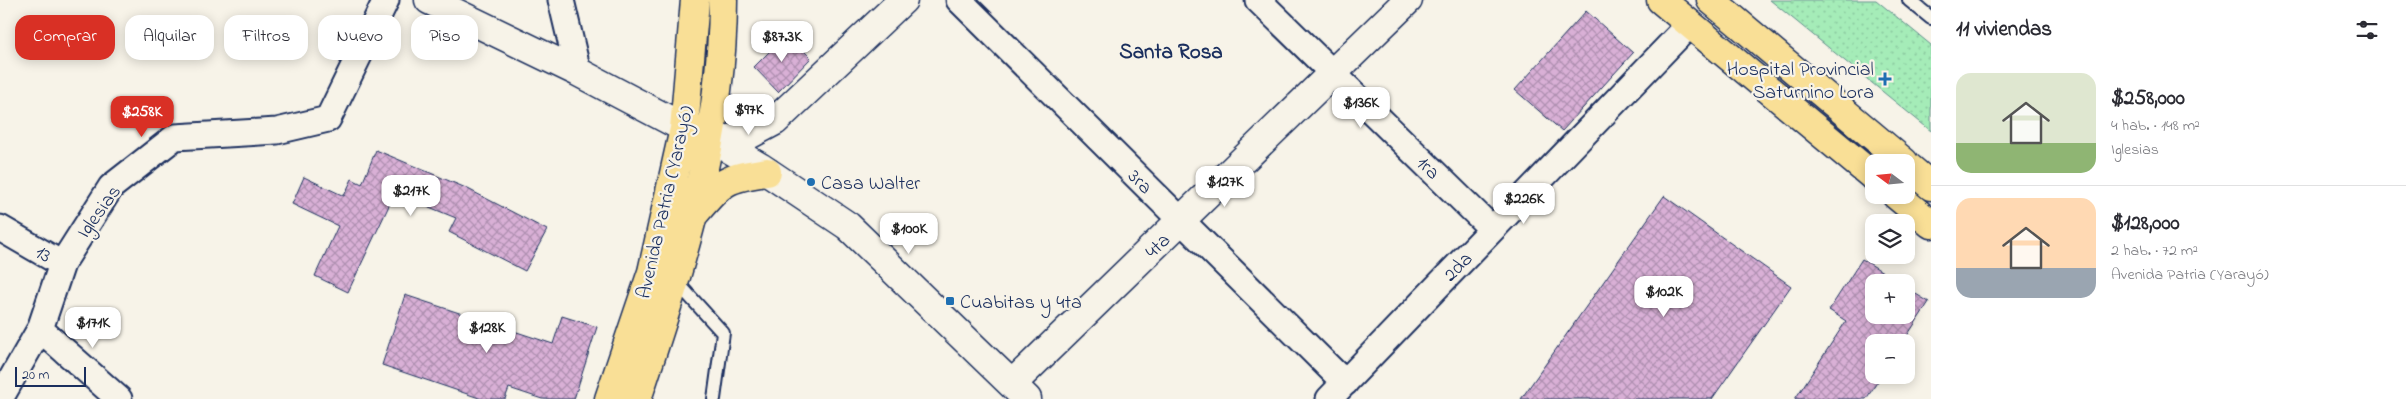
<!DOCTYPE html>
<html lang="es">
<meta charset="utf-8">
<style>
body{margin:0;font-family:"Indie Flower",sans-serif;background:#f7f7f7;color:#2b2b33;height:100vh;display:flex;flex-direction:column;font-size:19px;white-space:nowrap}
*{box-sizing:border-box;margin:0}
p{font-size:16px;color:#7c7c81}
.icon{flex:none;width:28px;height:28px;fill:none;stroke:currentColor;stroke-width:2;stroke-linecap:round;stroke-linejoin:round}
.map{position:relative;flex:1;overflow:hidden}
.side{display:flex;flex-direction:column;background:#fff;width:475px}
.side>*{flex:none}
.hud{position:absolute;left:15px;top:15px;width:475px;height:45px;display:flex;gap:10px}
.needle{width:32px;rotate:286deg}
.buttons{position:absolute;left:1865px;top:154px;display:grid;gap:10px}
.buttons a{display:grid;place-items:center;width:50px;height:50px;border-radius:10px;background:#fff;box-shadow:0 2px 12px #0003;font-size:25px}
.scale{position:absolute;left:15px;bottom:12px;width:71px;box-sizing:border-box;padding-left:5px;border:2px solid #1b2f5e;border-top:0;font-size:14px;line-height:18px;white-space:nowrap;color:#1b2f5e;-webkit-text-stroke:4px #f7f3e8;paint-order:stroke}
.price{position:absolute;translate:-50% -42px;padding:0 11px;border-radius:10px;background:#fff;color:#222;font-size:16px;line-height:32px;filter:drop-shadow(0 1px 2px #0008)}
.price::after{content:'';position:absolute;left:50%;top:30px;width:15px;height:11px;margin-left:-8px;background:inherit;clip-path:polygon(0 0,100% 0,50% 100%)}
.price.active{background:#d93025;color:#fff}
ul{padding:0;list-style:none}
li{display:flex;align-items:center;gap:15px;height:125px;padding:0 25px}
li+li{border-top:1px solid #e1e1e2}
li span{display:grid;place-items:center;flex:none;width:140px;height:100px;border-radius:15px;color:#555}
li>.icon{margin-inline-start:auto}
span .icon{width:60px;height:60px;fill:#fffc;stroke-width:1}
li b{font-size:21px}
h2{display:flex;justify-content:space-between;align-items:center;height:60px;padding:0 25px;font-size:21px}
.tag{padding:0 18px;border-radius:15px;background:#fff;box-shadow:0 2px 12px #0003;font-size:18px;line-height:45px}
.tag.active{background:#d93025;color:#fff}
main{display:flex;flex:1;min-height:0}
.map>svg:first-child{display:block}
.grass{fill:url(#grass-dots);stroke:#608e8b}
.building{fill:url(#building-cross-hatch);stroke:#1b2f5e}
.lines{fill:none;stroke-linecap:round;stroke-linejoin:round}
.lane-casing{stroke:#1b2f5e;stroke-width:16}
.street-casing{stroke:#1b2f5e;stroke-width:29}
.secondary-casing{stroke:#1b2f5e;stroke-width:31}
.primary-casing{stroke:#1b2f5e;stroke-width:31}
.lane{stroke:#f7f3e8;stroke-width:12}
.street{stroke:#f7f3e8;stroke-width:25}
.secondary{stroke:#f7f3e8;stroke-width:28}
.primary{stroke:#f9df96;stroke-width:28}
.poi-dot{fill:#1f6fb2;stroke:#f7f3e8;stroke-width:2}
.labels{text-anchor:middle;stroke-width:4.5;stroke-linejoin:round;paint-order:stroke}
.poi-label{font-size:20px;fill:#1b2f5e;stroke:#f7f3e8;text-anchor:start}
.street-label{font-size:20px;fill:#1b2f5e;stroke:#f7f3e8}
.neighbourhood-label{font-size:21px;font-weight:bold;fill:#1b2f5e;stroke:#f7f3e8}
</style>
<main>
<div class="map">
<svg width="1931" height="399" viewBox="0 0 1931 399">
<defs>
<pattern id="grass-dots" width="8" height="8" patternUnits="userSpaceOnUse" patternTransform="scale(1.25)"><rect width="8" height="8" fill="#a5ecb8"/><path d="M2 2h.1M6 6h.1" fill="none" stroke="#8dcba1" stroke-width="1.8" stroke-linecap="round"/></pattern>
<pattern id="building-cross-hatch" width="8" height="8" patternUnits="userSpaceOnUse" patternTransform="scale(1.25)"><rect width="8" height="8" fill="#d9b0d6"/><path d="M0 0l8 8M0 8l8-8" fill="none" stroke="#af90b1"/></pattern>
</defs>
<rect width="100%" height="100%" fill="#f7f3e8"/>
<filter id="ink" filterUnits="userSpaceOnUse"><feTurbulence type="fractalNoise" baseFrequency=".02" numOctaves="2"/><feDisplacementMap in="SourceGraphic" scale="10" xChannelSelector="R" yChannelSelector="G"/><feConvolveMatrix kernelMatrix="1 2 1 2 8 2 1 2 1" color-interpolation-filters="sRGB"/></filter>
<g filter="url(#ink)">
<path class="grass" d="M1770,0H1876L1931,45V131Z"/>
<path class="building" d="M1586,11L1633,53L1562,131L1515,90Z
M787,34L811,58L778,92L754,67Z
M376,150L466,188L547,230L525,271L449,232L456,218L395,193L348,292L315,276L338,226L292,204L304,177L344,196L352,179L362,184Z
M1664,196L1791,286L1712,399H1521Z
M1862,259L1899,282H1874V315H1906V288L1929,302L1903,342H1874V375H1882L1866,399H1795L1846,321L1829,310Z
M405,295L553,344L562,316L597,327L574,399H542L509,388L505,399H482L382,365Z"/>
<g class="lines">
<g class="lane-casing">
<path id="lane" d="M1909,0L1931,18
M675,280L723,333L714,399"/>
</g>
<g class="street-casing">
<path id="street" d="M561,0L578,72
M959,0L1345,383
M1258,0L1492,229
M0,228L62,264
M40,329L119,399
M0,399L40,329L62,264L111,187L175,137L277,131L328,119L386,0
M1329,399L1690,24"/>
</g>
<g class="secondary-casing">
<path id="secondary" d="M429,0L578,72L711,142L726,147L760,167L848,226L1027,399
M711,142L747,136L775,121L903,0
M1012,384L1408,0"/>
</g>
<g class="primary-casing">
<path id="primary" d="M1661,0L1874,177
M1711,0L1904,162
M1906,165L1931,186
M1896,195L1931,224
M695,213C723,181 725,178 767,172
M609,399L652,272L684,129L695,0
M637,399C680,269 723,138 723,0"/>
</g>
<use href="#lane" class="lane"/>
<use href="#street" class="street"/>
<use href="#secondary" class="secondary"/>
<use href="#primary" class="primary"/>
</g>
</g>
<g class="poi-dot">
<path d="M1882.5 71.5h5v5h5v5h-5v5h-5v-5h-5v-5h5z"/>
<circle cx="811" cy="182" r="5"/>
<rect x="945" y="296" width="10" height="10" rx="2.5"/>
</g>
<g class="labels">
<g class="poi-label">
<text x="1874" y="75" text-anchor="end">Hospital Provincial<tspan x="1874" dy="23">Saturnino Lora</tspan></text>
<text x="821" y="189">Casa Walter</text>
<text x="960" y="308">Cuabitas y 4ta</text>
</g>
<g class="street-label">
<text transform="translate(1429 167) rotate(44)" y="7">1ra</text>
<text transform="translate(1141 181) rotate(45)" y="7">3ra</text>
<text transform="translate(664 202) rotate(-77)" y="7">Avenida Patria (Yarayó)</text>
<text transform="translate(98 211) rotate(-54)" y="7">Iglesias</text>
<text transform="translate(1157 245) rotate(-44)" y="7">4ta</text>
<text transform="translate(44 253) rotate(31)" y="7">13</text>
<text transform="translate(1457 266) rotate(-46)" y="7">2da</text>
</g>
<g class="neighbourhood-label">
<text x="1171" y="58">Santa Rosa</text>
</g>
</g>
</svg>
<div class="buttons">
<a><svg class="needle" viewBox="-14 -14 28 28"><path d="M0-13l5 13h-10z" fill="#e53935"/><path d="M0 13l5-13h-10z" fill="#7c7c81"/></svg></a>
<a><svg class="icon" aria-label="layers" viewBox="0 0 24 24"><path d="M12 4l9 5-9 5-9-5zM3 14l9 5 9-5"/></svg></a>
<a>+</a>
<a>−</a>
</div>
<div class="scale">20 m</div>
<b class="price" style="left:782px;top:63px">$87.3K</b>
<b class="price" style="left:1361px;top:129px">$136K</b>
<b class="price" style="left:749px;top:136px">$97K</b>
<b class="price active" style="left:142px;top:138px">$258K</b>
<b class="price" style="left:1225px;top:208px">$127K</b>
<b class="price" style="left:411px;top:217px">$217K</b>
<b class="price" style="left:1524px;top:225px">$226K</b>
<b class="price" style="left:909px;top:255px">$100K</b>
<b class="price" style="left:1664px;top:318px">$102K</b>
<b class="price" style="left:93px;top:349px">$171K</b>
<b class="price" style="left:487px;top:354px">$128K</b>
<div class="hud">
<a class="tag active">Comprar</a>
<a class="tag">Alquilar</a>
<a class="tag">Filtros</a>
<a class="tag">Nuevo</a>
<a class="tag">Piso</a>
</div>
</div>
<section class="side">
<h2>11 viviendas<svg class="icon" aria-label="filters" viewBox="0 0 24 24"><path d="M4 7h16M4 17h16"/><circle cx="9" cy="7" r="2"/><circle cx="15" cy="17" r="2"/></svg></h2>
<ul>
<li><span style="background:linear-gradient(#dfe7d0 70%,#8fb573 0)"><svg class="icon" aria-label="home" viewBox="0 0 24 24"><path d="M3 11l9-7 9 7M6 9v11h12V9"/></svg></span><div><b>$258,000</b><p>4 hab. · 148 m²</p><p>Iglesias</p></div></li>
<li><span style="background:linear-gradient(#ffd9b3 70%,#9aa5b1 0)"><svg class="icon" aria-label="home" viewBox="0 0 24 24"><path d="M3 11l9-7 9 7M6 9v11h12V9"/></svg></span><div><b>$128,000</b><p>2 hab. · 72 m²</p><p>Avenida Patria (Yarayó)</p></div></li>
</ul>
</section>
</main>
